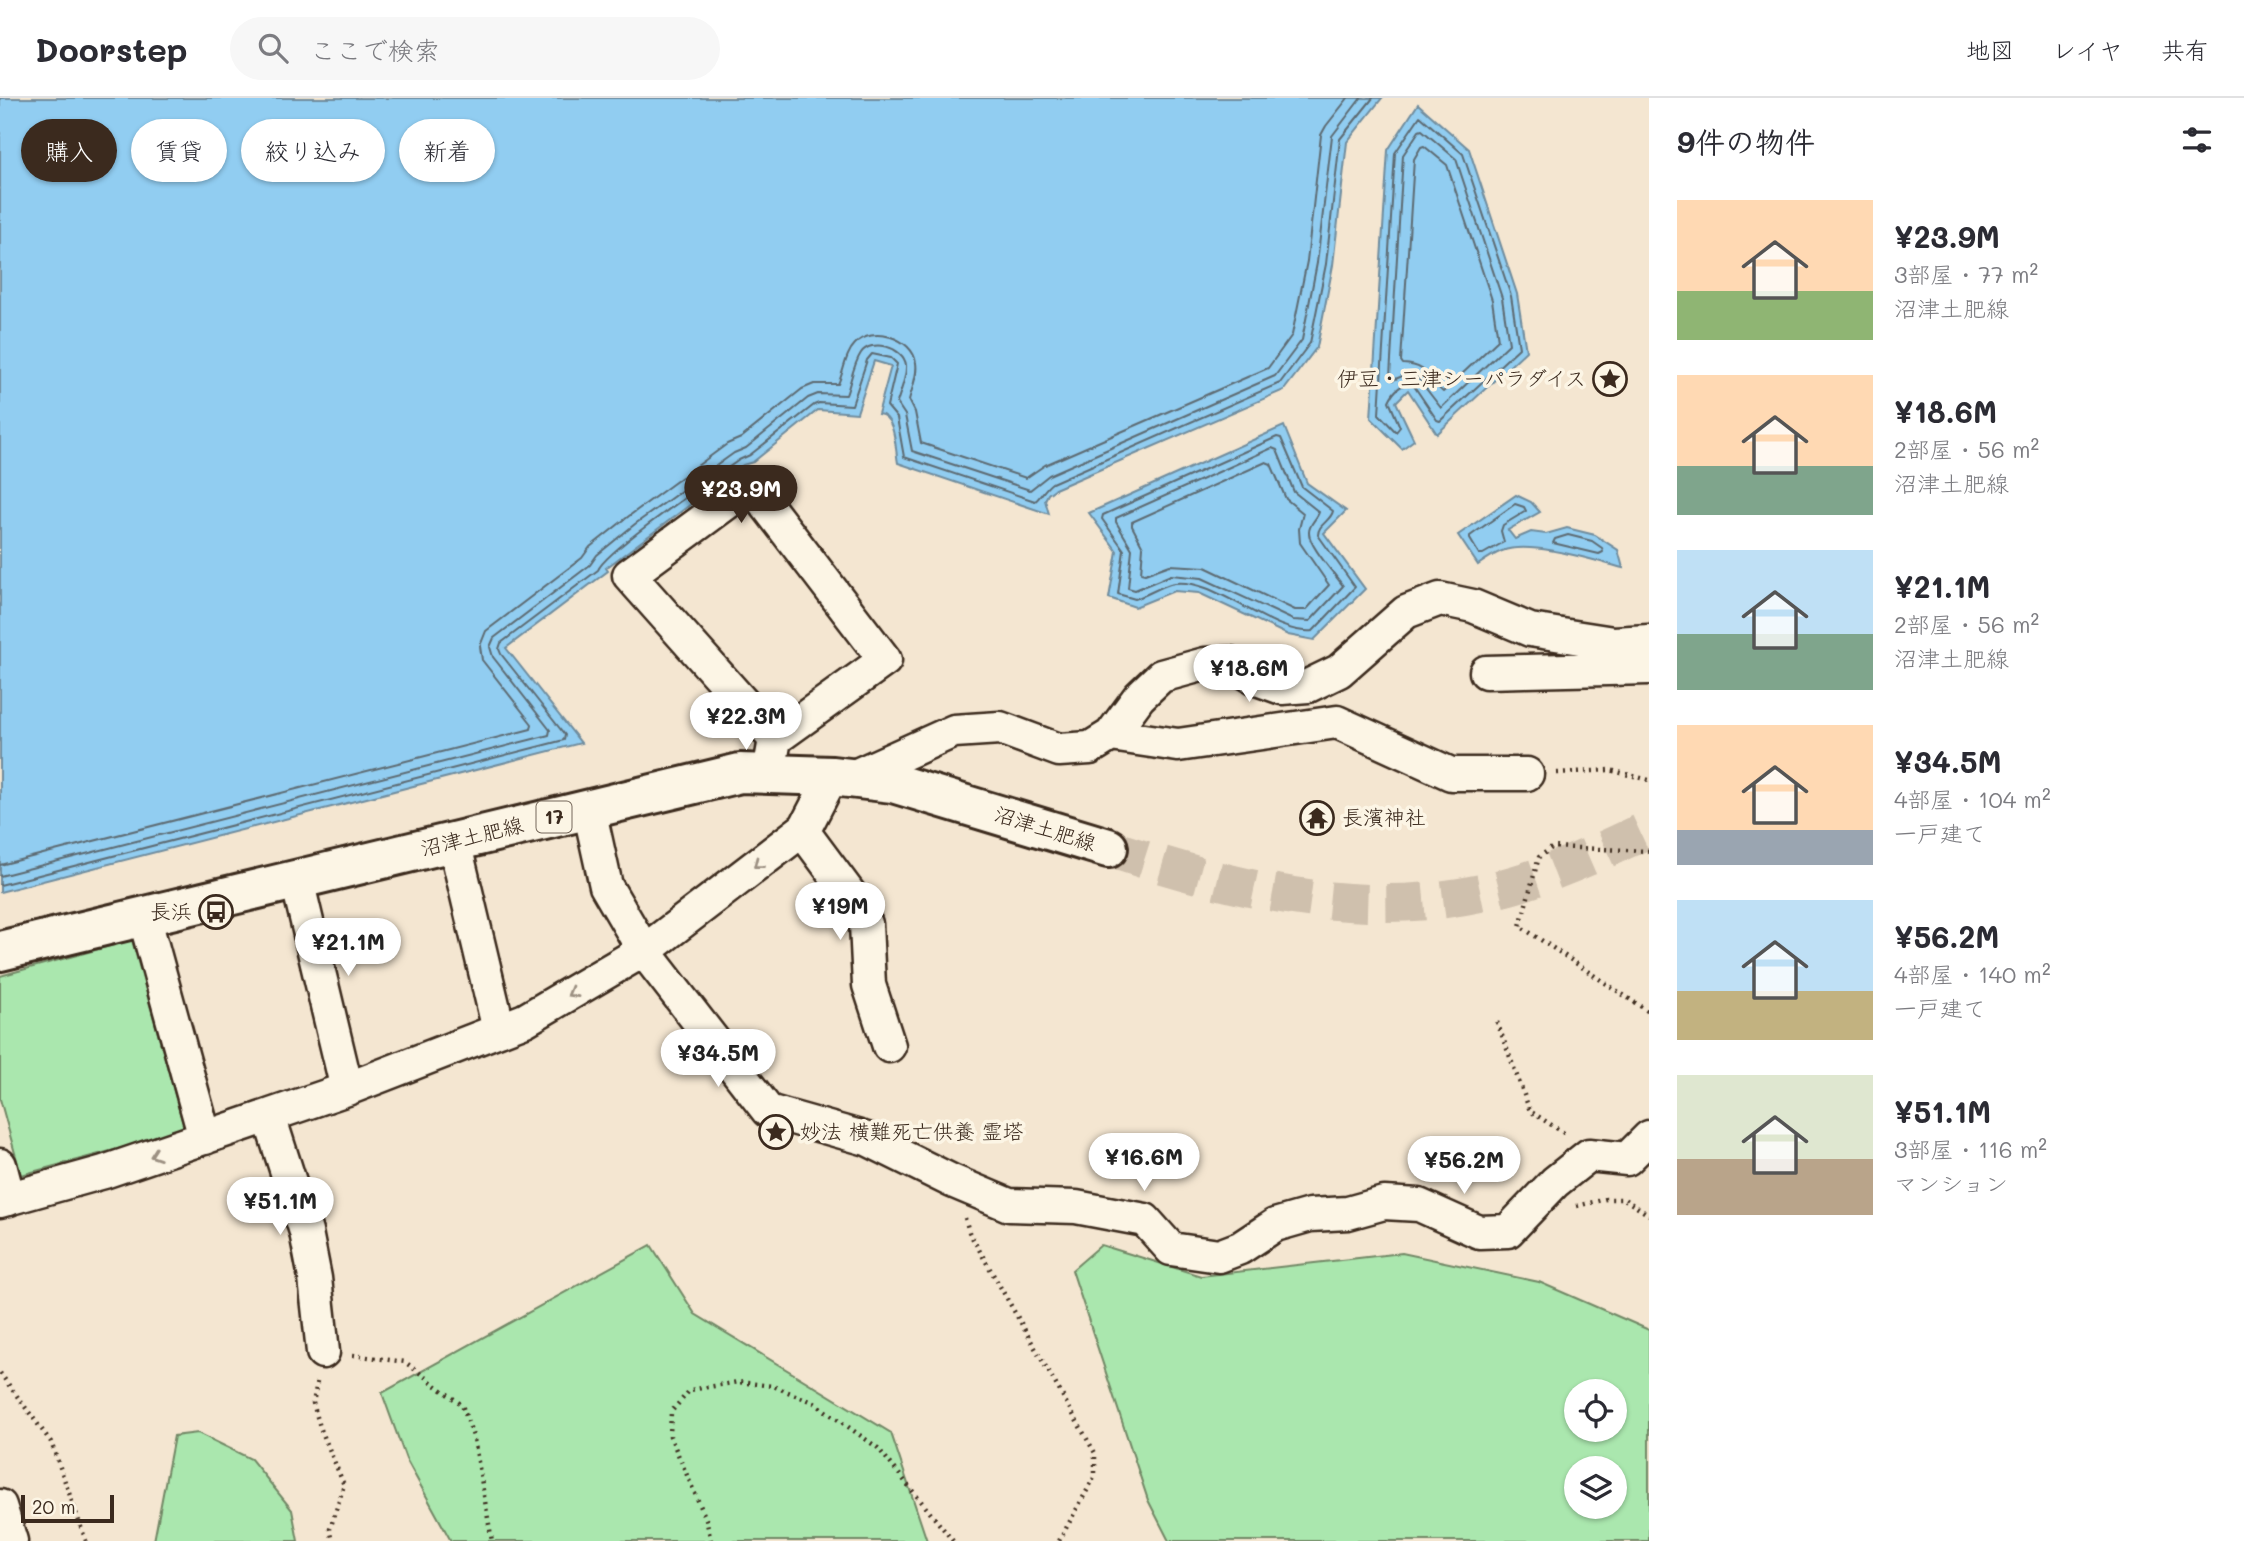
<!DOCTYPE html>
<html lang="ja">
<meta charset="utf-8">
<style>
body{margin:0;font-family:Mali,"Klee One",sans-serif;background:#f7f7f7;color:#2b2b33;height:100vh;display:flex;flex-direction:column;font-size:26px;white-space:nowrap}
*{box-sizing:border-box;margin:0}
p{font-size:23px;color:#7c7c81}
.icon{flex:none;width:38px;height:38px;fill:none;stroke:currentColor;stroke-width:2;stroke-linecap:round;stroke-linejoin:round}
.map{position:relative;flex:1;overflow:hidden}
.side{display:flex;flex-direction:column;background:#fff;width:595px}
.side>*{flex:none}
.guide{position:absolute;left:21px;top:21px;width:665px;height:63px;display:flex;gap:14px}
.tools{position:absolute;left:1564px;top:1281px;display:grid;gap:14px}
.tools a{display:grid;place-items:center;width:63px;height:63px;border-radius:50%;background:#fff;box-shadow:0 2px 5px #0004;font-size:35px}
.scale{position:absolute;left:21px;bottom:18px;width:93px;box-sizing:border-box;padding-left:7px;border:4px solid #3b2a1e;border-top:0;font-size:19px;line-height:24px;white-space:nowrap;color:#3b2a1e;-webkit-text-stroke:5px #fcf5e5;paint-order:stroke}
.price{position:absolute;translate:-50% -60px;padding:0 16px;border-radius:24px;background:#fff;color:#222;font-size:23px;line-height:46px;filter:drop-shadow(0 2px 4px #0008)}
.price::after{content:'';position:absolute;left:50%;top:42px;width:21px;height:16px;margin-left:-10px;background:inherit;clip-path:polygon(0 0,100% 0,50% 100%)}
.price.active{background:#3b2a1e;color:#fff}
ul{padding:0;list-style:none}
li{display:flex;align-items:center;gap:21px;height:175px;padding:0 28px}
li span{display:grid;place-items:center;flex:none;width:196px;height:140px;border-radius:0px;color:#555}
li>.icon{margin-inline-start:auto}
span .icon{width:84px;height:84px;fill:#fffc;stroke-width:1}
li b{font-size:30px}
h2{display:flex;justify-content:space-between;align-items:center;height:84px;padding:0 28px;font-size:30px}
.tag{padding:0 24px;border-radius:32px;background:#fff;box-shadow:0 2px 5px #0004;font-size:24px;line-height:63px}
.tag.active{background:#3b2a1e;color:#fff}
header{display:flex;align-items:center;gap:42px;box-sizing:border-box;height:98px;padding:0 35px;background:#fff;border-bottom:2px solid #e1e1e2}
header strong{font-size:33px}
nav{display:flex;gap:38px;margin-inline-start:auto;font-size:24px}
.search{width:490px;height:63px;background:#f7f7f7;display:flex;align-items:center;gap:18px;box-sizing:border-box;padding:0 24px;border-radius:38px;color:#7c7c81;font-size:26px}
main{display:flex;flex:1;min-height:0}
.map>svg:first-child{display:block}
.green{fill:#aae7ae;stroke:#728866;stroke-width:2;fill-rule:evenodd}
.water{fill:#91cdf1;stroke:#6f8c9d;stroke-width:2}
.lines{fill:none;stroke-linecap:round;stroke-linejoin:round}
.shore{stroke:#5d6b72;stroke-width:2}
.major-tunnel{stroke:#cfc0ad;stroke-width:38;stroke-dasharray:38 19;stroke-linecap:butt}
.minor-casing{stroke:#3b2a1e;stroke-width:37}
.major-casing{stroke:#3b2a1e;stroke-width:44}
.path{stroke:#3b2a1e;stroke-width:4.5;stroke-dasharray:2 5;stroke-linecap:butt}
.minor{stroke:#fcf5e5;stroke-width:32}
.major{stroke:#fcf5e5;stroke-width:38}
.oneway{stroke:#9c9082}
.labels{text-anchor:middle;stroke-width:7;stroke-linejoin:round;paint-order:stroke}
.shield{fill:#fcf5e5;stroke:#75675a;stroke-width:2}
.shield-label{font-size:19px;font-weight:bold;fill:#3b2a1e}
.poi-label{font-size:21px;fill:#3b2a1e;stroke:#fcf5e5;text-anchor:end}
.street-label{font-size:21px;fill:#3b2a1e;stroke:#fcf5e5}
</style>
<header>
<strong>Doorstep</strong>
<div class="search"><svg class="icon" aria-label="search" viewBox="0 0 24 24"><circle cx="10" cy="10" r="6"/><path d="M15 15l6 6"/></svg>ここで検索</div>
<nav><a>地図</a><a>レイヤ</a><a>共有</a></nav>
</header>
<main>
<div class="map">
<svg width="1649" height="1443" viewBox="0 0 1649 1443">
<rect width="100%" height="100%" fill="#f4e6d1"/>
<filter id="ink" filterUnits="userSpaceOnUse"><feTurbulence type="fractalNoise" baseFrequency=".0143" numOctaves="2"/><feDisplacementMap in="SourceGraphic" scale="14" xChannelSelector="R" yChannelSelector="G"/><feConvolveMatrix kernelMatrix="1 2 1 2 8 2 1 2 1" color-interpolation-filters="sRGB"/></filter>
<g filter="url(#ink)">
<path class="green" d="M132,842L185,1033L21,1077L0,1001V878Z
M651,1147L695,1216L891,1335L927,1443H451L406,1361L382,1295Z
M1101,1147L1201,1178L1402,1155L1539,1184L1649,1232V1443H1169L1148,1402L1072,1172ZM1615,1293V1332H1577V1293ZM1615,1370V1409H1577V1370Z
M198,1335L251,1361L292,1412L298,1443H154L174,1338Z"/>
<path class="water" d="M0,0H1382L1347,44L1333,167L1317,249L1284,292L1055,391L1048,396L1045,402L1049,416L898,365C895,350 896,317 878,316L891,268L874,263L857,315L818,312L753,364L743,367L606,470L608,473L506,550L581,645L0,794Z
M1418,6L1469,51L1517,196L1526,253L1437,336L1408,292L1396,304L1414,342L1402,351L1371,320L1388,52Z
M1284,328L1307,385L1346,413L1324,435L1365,491L1314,542L1288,537L1199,495L1174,493L1135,509L1109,500L1117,453L1089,415Z
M1516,397L1531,404L1540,414L1508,432L1515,441L1531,434L1546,436L1567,430L1595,437L1618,452L1623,470C1592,462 1531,442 1502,453C1494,456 1485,462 1478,467L1458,437Z"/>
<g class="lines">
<path class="shore" d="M1420,18L1463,56L1511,198L1519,250L1440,323L1437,322L1414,288C1403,282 1393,294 1389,303L1400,329L1396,334L1379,316L1395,55Z
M1422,32L1456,61L1502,200L1509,246L1441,310L1417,279L1405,277L1393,282L1390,279L1403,57L1419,33Z
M1424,48L1447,67L1492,202L1498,242L1443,294C1427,281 1429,267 1403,266L1401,263L1414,61L1421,49Z
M1277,339L1281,340L1302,389L1333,413C1331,423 1318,426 1318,437L1355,489L1313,533C1271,538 1212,475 1170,486C1158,490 1147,497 1135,501L1118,496L1124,452L1102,421L1103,417Z
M1272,350L1277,352L1294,394L1319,414C1317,421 1309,426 1309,434C1308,447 1335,476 1343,488L1310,523L1293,522L1202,480L1171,477L1135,492L1128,490L1132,451L1116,424V420Z
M1266,364L1271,366L1286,401L1303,415L1299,431L1300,445L1329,487L1306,512H1295L1205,469L1170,467L1145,476L1141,475L1143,449L1132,428V424Z
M1515,406L1524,409L1526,413L1503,427L1501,433L1504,444L1483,456H1479L1470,441V438Z
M1568,437L1592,443L1602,450L1603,454L1599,456L1553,445L1555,441Z
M0,767L531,631L532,626L482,562L480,548L486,533L582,460L590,449L629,418L727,346L741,340L802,291L814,286H838C844,274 845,256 855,246C872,227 913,240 916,265C918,277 912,290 909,302L915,314L921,345L1026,380L1045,367L1268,270L1292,237L1307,163L1321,37L1326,28L1348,0
M0,778L549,637L550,632L493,559L490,549L494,540L590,467L597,457L635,426L734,355L746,350L808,300L818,296L846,297C851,284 853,267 861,255C871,240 904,249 906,267C907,279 900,294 897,305L905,317L912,353L1030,392L1049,377L1275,278L1302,242L1317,165L1332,38L1361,0
M0,787L564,642L565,637L501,556L499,551L501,545L598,472C606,452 714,380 739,362L750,357L814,307L819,305L852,307L867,262L872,256L891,260L897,266L887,308L897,320L904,359L1035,403C1039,401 1044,391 1052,385L1280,285L1310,245L1326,166L1340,41L1373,0"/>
<path class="major-tunnel" d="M1108,750C1243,794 1375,828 1516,786C1562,772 1606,751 1649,731"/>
<g class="minor-casing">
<path id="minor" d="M1486,574L1649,570
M1111,637L1178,647L1337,624L1451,676H1527
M769,675L775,641L885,562L751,387L629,477L775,641
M850,680L954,633L1000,630L1059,652L1090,650L1111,637L1139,599L1161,578L1205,566L1230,565L1257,581L1282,590L1308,588L1339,573L1406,514L1440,501L1473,508L1530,532L1613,545L1649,543
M589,711L606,788L644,853L768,1013L867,1041L952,1083L1009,1107L1076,1109L1145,1122L1171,1151L1219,1158L1240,1150L1275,1127L1310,1117L1348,1115L1384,1105L1419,1107L1479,1134L1508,1133L1555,1084L1589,1057L1627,1061L1649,1039
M802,732L854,802L866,826L869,887L889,948
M454,743L499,932
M297,782L347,991
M144,818L205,1040
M269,1018L306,1134L315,1180L323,1254
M0,1067L9,1101
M0,1103L104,1074L347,991L525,922L651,848L805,730L832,678
M0,1408L11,1443"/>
</g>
<g class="major-casing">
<path id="major" d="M0,853L740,675L832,678L893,685L1108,750"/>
</g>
<path class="path" d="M1557,675L1610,672L1649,682
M1649,753L1553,749L1539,759L1520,828L1649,914
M1497,924L1530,1013L1567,1037
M1577,1108L1606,1101H1624L1649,1117
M965,1120L969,1134L1095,1355V1378L1059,1443
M353,1257L405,1264L462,1307L474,1341L492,1443
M0,1275L51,1344L86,1443
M317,1284L313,1305L320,1329L344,1387L330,1431L333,1443
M711,1443L706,1421L670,1338L671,1314L690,1292L738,1284L773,1288L813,1304L878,1350L953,1443"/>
<use href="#minor" class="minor"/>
<use href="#major" class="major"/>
</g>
<defs><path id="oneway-chevron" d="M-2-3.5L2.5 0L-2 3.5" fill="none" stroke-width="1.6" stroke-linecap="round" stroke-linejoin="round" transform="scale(1.75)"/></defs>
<g class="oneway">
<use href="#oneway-chevron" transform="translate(758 766) rotate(142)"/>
<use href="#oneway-chevron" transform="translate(572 895) rotate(150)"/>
<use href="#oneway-chevron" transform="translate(155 1057) rotate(161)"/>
</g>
</g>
<defs>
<g id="sight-ring" transform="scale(1.75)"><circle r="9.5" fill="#fcf5e5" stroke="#3b2a1e" stroke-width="1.5"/><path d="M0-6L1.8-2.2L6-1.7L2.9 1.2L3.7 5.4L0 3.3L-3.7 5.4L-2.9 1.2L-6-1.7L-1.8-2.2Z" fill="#3b2a1e"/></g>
<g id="temple-ring" transform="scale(1.75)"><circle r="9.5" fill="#fcf5e5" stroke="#3b2a1e" stroke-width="1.5"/><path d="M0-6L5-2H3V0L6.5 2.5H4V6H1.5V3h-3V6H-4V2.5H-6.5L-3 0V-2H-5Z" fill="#3b2a1e"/></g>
<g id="bus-ring" transform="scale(1.75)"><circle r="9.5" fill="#fcf5e5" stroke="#3b2a1e" stroke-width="1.5"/><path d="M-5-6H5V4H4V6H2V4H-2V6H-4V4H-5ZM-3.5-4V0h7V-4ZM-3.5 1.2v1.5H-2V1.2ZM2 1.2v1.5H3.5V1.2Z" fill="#3b2a1e"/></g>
</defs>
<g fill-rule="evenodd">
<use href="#sight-ring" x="1610" y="281"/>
<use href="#temple-ring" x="1317" y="720"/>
<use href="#bus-ring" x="216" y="814"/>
<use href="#sight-ring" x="776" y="1034"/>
</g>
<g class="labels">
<rect class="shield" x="536.5" y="703.5" width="35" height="31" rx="5"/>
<g class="shield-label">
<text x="554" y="726">17</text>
</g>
<g class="poi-label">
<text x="1586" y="288">伊豆・三津シーパラダイス</text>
<text x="1342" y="727" text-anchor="start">長濱神社</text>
<text x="192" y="821">長浜</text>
<text x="800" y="1041" text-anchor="start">妙法 横難死亡供養 霊塔</text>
</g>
<g class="street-label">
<text transform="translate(1045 731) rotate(17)" y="7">沼津土肥線</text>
<text transform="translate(472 739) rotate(-14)" y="7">沼津土肥線</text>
</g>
</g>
</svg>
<div class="tools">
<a><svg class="icon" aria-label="locate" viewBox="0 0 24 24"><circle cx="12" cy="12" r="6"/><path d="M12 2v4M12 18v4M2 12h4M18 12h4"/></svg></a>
<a><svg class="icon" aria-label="layers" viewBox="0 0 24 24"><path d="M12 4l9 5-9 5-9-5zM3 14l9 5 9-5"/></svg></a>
</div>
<div class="scale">20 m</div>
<b class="price active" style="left:741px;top:427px">¥23.9M</b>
<b class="price" style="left:1249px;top:606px">¥18.6M</b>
<b class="price" style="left:746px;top:654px">¥22.3M</b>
<b class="price" style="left:840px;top:844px">¥19M</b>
<b class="price" style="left:348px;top:880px">¥21.1M</b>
<b class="price" style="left:718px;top:991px">¥34.5M</b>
<b class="price" style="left:1144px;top:1095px">¥16.6M</b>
<b class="price" style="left:1464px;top:1098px">¥56.2M</b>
<b class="price" style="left:280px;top:1139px">¥51.1M</b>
<div class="guide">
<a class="tag active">購入</a>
<a class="tag">賃貸</a>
<a class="tag">絞り込み</a>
<a class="tag">新着</a>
</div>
</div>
<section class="side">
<h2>9件の物件<svg class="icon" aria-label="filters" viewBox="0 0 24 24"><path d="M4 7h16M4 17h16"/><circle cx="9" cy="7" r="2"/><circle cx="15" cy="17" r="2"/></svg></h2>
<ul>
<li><span style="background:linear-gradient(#ffd9b3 65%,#8fb573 0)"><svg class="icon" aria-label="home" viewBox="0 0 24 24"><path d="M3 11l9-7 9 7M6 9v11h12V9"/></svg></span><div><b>¥23.9M</b><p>3部屋 · 77 m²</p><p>沼津土肥線</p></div></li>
<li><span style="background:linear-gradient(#ffd9b3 65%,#7fa58c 0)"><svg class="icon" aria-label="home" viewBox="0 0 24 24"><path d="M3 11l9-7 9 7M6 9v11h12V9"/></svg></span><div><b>¥18.6M</b><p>2部屋 · 56 m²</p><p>沼津土肥線</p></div></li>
<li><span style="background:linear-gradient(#bfe0f5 60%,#7fa58c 0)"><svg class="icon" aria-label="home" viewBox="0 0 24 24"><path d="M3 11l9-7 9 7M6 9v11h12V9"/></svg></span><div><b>¥21.1M</b><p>2部屋 · 56 m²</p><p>沼津土肥線</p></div></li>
<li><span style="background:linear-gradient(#ffd9b3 75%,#9aa5b1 0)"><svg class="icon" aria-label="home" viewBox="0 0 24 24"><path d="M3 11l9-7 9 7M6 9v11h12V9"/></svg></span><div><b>¥34.5M</b><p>4部屋 · 104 m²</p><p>一戸建て</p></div></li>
<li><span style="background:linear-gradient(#bfe0f5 65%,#c2b280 0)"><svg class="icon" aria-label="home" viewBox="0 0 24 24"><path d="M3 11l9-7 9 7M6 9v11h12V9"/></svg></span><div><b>¥56.2M</b><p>4部屋 · 140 m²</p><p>一戸建て</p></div></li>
<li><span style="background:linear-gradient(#dfe7d0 60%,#b9a48a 0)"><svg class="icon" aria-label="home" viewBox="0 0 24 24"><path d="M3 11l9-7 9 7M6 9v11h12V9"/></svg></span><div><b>¥51.1M</b><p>3部屋 · 116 m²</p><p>マンション</p></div></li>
</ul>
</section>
</main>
